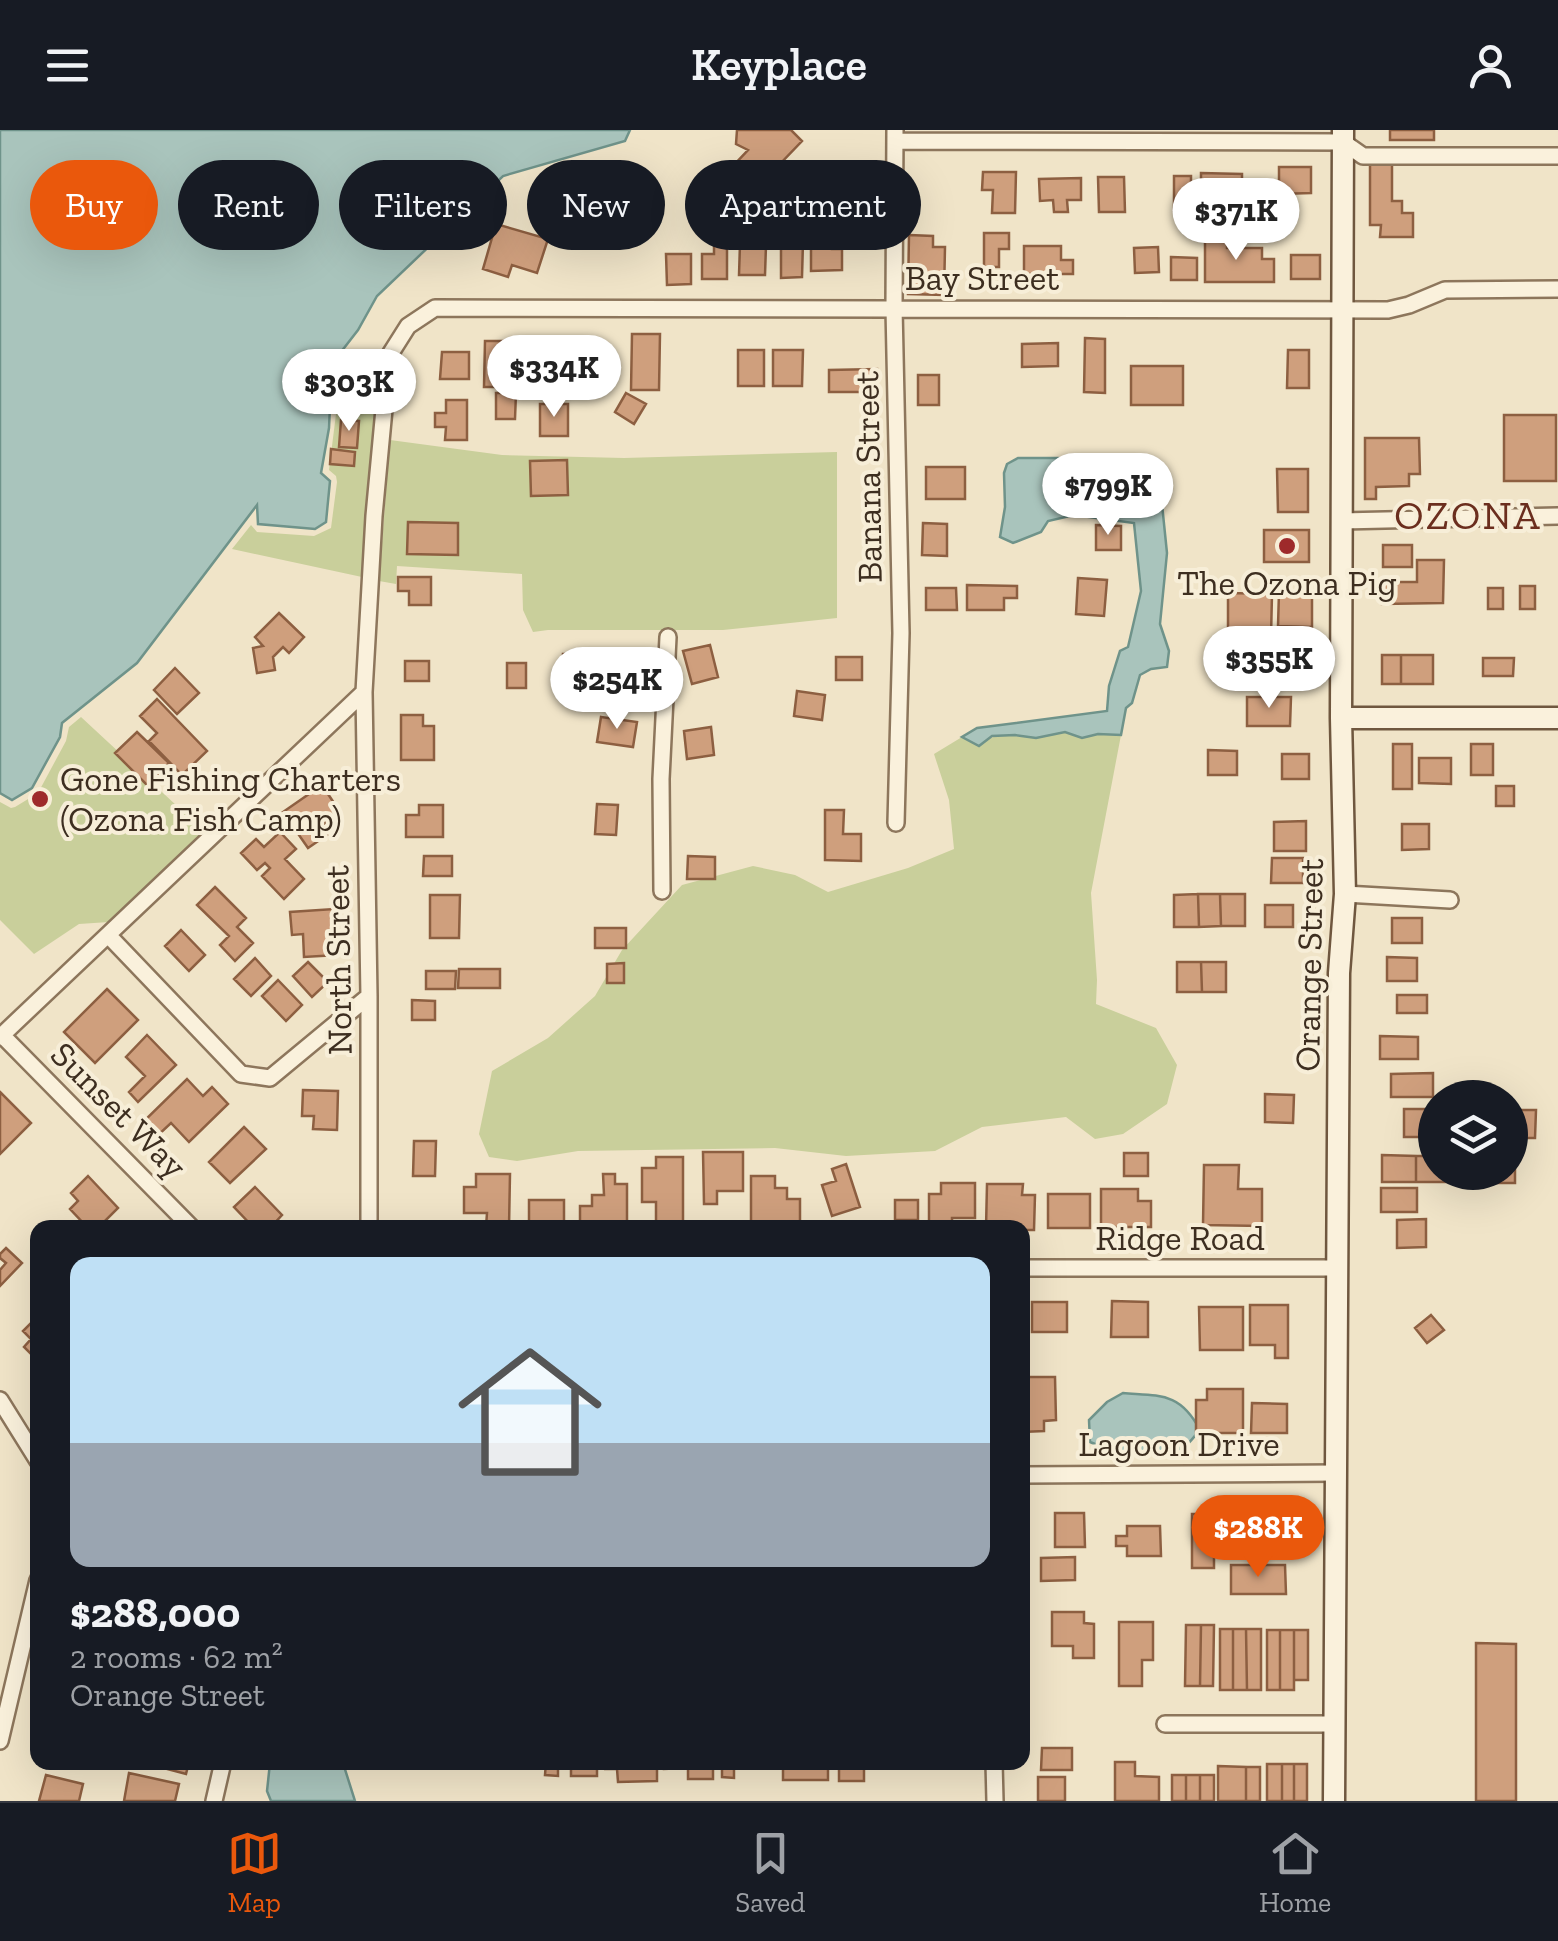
<!DOCTYPE html>
<meta charset="utf-8">
<style>
body{margin:0;font-family:"Zilla Slab",serif;background:#242831;color:#f1f3f6;height:100vh;display:flex;flex-direction:column;font-size:38px;white-space:nowrap}
*{box-sizing:border-box;margin:0}
p{font-size:32px;color:#9ea1a6}
.icon{flex:none;width:55px;height:55px;fill:none;stroke:currentColor;stroke-width:2;stroke-linecap:round;stroke-linejoin:round}
.map{position:relative;flex:1;overflow:hidden}
.panel{position:absolute;left:30px;top:1090px;width:1000px;height:550px;display:flex;flex-direction:column;background:#171b24;border-radius:20px;box-shadow:0 10px 40px #0002}
.panel>*{flex:none}
.guide{position:absolute;left:30px;top:30px;width:1000px;height:90px;display:flex;gap:20px}
.controls{position:absolute;left:1418px;top:950px;display:grid;gap:20px}
.controls a{display:grid;place-items:center;width:110px;height:110px;border-radius:50%;background:#171b24;box-shadow:0 10px 40px #0002;font-size:50px}
.price{position:absolute;translate:-50% -85px;padding:0 22px;border-radius:35px;background:#fff;color:#222;font-size:32px;line-height:65px;filter:drop-shadow(0 2px 5px #0008)}
.price::after{content:'';position:absolute;left:50%;top:60px;width:30px;height:22px;margin-left:-15px;background:inherit;clip-path:polygon(0 0,100% 0,50% 100%)}
.price.current{background:#ea580c;color:#fff}
ul{padding:0;list-style:none}
li{display:grid;align-content:center;gap:20px;height:530px;padding:0 40px}
li+li{border-top:2px solid #363941}
li span{display:grid;place-items:center;height:310px;border-radius:20px;color:#555}
li>.icon{margin-inline-start:auto}
span .icon{width:180px;height:180px;fill:#fffc;stroke-width:1}
li b{font-size:42px}
.chip{padding:0 35px;border-radius:45px;background:#171b24;box-shadow:0 10px 40px #0002;font-size:35px;line-height:90px}
.chip.current{background:#ea580c;color:#fff}
header{display:flex;justify-content:space-between;align-items:center;height:130px;padding:0 40px;background:#171b24;font-size:45px;font-weight:600}
.tab-bar{display:flex;justify-content:space-around;align-items:center;height:140px;border-top:2px solid #363941;background:#171b24;font-size:28px;color:#9ea1a6}
.tab-bar a{display:grid;justify-items:center;gap:5px}
.tab-bar .current{color:#ea580c}
.map>svg:first-child{display:block}
.green{fill:#c9cf9b}
.water{fill:#a9c4bc;stroke:#6f938a;stroke-width:2.5}
.building{fill:#cf9f7d;stroke:#8d5f41;stroke-width:2.5}
.lines{fill:none;stroke-linecap:round;stroke-linejoin:round}
.street-casing{stroke:#8d765c;stroke-width:20}
.secondary-casing{stroke:#6f573f;stroke-width:25}
.street{stroke:#faf1dc;stroke-width:15}
.secondary{stroke:#faf1dc;stroke-width:20}
.poi-dot{fill:#9e2a2b;stroke:#f7eed8;stroke-width:4}
.labels{text-anchor:middle;stroke-width:8;stroke-linejoin:round;paint-order:stroke}
.street-label{font-size:35px;fill:#3d2e20;stroke:#f7eed8}
.poi-label{font-size:35px;fill:#3d2e20;stroke:#f7eed8}
.quarter-label{font-size:40px;letter-spacing:2.5px;fill:#6b2e1e;stroke:#f7eed8}
</style>
<header><svg class="icon" aria-label="menu" viewBox="0 0 24 24"><path d="M4 6h16M4 12h16M4 18h16"/></svg>Keyplace<svg class="icon" aria-label="person" viewBox="0 0 24 24"><circle cx="12" cy="8" r="4"/><path d="M4 21q1-7 8-7t8 7"/></svg></header>
<div class="map">
<svg width="1558" height="1671" viewBox="0 0 1558 1671">
<rect width="100%" height="100%" fill="#f0e4c8"/>
<path class="green" d="M337,276H376L362,447L232,419L251,395L257,402L314,406L331,398L337,352L336,346L329,340Z
M390,310L502,325L624,328L837,322V488L723,500H548L533,502L523,480L522,444L397,436L396,454L379,451Z
M81,587L204,701L109,792L79,794L34,824L0,790V672L11,678L15,677L38,663L66,611L69,597Z
M1065,602L1082,608L1098,604L1121,605L1091,763L1097,850L1096,874L1156,898L1177,935L1167,974L1123,1004L1095,1009L1066,987L982,997L935,1021L846,1026L775,1018L578,1021L517,1031L489,1027L479,1004L492,941L548,908L595,866L622,820L682,755L753,736L795,745L828,762L908,738L954,719L949,670L934,624L962,607L979,615C1001,598 1014,609 1039,607C1047,606 1056,604 1065,602Z"/>
<path class="water" d="M0,0H630L625,11L503,46L377,166L358,200L303,271L330,276L329,298L321,343L330,351L326,392L315,399L258,394L257,375L137,533L62,593L60,607L32,658L12,670L0,663Z
M1018,328H1058L1093,336H1147L1159,345L1167,423L1160,494L1169,521L1167,537L1151,539L1140,545L1132,573L1126,578L1121,605L1098,604L1082,608L1065,602L1036,608L1015,605L992,606L979,616L962,607L977,598L1107,581L1109,556L1120,521L1128,517L1141,461L1134,393L1074,385L1048,391L1041,402L1013,413L1000,407L1005,377L1004,343L1007,334Z
M1123,1263C1160,1266 1180,1262 1200,1300C1195,1305 1190,1313 1184,1317C1155,1331 1117,1324 1090,1312L1089,1290L1107,1272Z
M270,1633H343L355,1671H271L267,1661Z"/>
<path class="building" d="M737,0H791L802,11L780,34L788,42L773,59L765,51L757,59L733,36L748,20L736,14Z
M1390,0H1434V10H1390Z
M1370,34H1392V71H1402V83H1413V107H1380L1381,95H1370Z
M1279,37H1311V63L1279,64Z
M983,42H1016L1015,83H992L993,60H982Z
M1201,43L1242,44V68H1228V80H1201Z
M1174,46H1191V81H1174Z
M1098,47H1124L1125,82H1099Z
M1081,48V70H1067L1068,82H1054L1053,70L1040,71L1039,49Z
M578,76H609V99H599L598,111H578Z
M496,94L548,109L537,143L512,135L508,147L483,139Z
M984,103H1009V119H999V137H984Z
M909,105L933,106V117H945L944,165L908,164Z
M1205,106L1227,107V118H1262V129H1274V152H1205Z
M811,108H832V119H842V140L811,141Z
M714,111H727V149H702V124H714Z
M781,112H803L802,147L781,148Z
M740,114L766,115L765,145H739Z
M1024,116H1061V130H1073V144H1024Z
M1158,117L1159,142L1135,143L1134,118Z
M666,124H691V154L667,155Z
M1291,125H1320V149H1291Z
M1171,127L1197,128V150H1171Z
M632,204H660L659,260H631Z
M540,208H564V220H576V243H564V255H552V266H540V255L528,254V220H540Z
M1085,208L1105,209V263L1084,262Z
M485,211H515L514,257H484Z
M1058,213V236L1022,237V214Z
M738,220H764V256H738Z
M773,220H803L802,256H773Z
M1288,220H1309V258H1287Z
M442,222H469V249H440Z
M1131,236H1183V275H1131Z
M877,239L876,262H829V240Z
M918,245H939V275H918Z
M496,263H516L515,289H496Z
M626,263L646,274L634,294L615,282Z
M446,270H467V310H445L446,297H435V283H446Z
M540,274H568V306H540Z
M1504,285H1556V351H1504Z
M341,290L359,291L357,318L339,317Z
M1365,308H1419L1420,344H1409V356L1376,357V369H1365Z
M331,319L355,322L354,336L330,334Z
M567,330L568,365L531,366L530,331Z
M926,337H965V369H926Z
M1277,339H1308V382H1278Z
M408,392L458,393V425L407,424Z
M923,393L947,394V426L922,425Z
M1096,395L1121,396V420H1096Z
M1264,400H1309V432H1264Z
M1383,415H1412V437H1383Z
M1417,430H1444L1443,473L1382,474V452H1417Z
M398,447H431V475H409V461H398Z
M1078,448L1107,450L1104,486L1076,484Z
M967,455L1017,456V468H1004V480H967Z
M1520,456H1535V479H1520Z
M926,458H956L957,480H926Z
M1488,458H1503V479H1488Z
M1279,462L1312,463V497L1278,496Z
M1228,463L1272,464L1271,507L1228,506Z
M279,483L304,507L289,523L283,517L273,527L275,540L257,543L253,518L263,516L255,507Z
M710,515L718,547L692,554L683,521Z
M563,524H584V568H562Z
M1382,525H1401V554H1382Z
M1401,525H1433V554H1401Z
M836,527H862V550H836Z
M1483,528H1514L1513,546H1483Z
M405,531H429V551H405Z
M507,533H526V558H507Z
M175,538L199,563L177,584L154,560Z
M614,540H638V565H615Z
M797,561L825,565L822,590L794,586Z
M1247,567H1291L1290,596H1247Z
M157,569L207,621L182,645L149,611L157,603L140,586Z
M401,585H423V596H434V630H401Z
M601,587L637,592L633,617L597,612Z
M711,597L714,625L687,629L684,601Z
M137,602L169,633L147,655L115,623Z
M1393,614H1412V659H1393Z
M1471,614H1493V645H1471Z
M1208,620L1237,621V645H1208Z
M1282,624H1309V649H1282Z
M1419,628H1451V654L1419,653Z
M322,655L340,682L321,696L327,705L308,718L283,682Z
M1496,656H1514V676H1496Z
M597,674L618,675L616,705L595,704Z
M419,675H443V707H406V685H419Z
M825,680H844L843,704H861V731L825,730Z
M1306,691V721H1274V692Z
M1402,694H1429V719L1402,720Z
M280,702L296,719L285,729L304,749L284,769L262,746L270,738L265,733L257,740L241,723L256,709L264,717Z
M424,726H452V746H423Z
M688,726L715,727V749H687Z
M1272,728H1303V753H1271Z
M215,757L246,788L237,797L253,813L235,831L220,815L229,806L197,775Z
M1198,764L1199,797H1174V765Z
M1198,764H1220L1221,796L1199,797Z
M1220,764H1245V796H1221Z
M430,765H460L459,808H430Z
M1265,775H1293V797H1265Z
M334,779L337,825L304,827L303,804L292,805L290,782Z
M1392,788H1422V813H1392Z
M595,798H626V818H595Z
M181,800L205,825L189,841L165,816Z
M1387,827L1417,828V851H1387Z
M255,828L271,846L251,866L234,849Z
M308,832L328,852L312,867L293,846Z
M1177,832H1201L1202,862H1177Z
M1201,832H1226V862H1202Z
M624,833V853H607V834Z
M459,839H500V858H458Z
M426,841H456L455,859H426Z
M278,850L302,875L286,891L262,866Z
M107,859L138,890L95,933L64,902Z
M1397,865H1427V883H1397Z
M412,870L435,871V890H412Z
M147,905L176,935L138,972L129,962L145,946L126,927Z
M1380,906L1418,907V929H1380Z
M1433,943V967H1391V944Z
M187,949L203,966L212,957L228,974L189,1012L171,993L155,1008L142,993Z
M303,960L338,961L337,1000L313,999L314,986H302Z
M0,962L31,993L0,1024Z
M1265,964L1294,965L1293,993L1265,992Z
M1404,979H1435V1007H1404Z
M1510,980H1536L1535,1008H1510Z
M244,997L266,1019L230,1053L209,1032Z
M414,1011H436L435,1046H413Z
M703,1022H743V1061H717V1074H704Z
M1124,1023H1148V1046H1124Z
M1382,1025L1416,1026V1052H1382Z
M1416,1026H1435V1042H1448V1052H1416Z
M656,1027H683V1094H656V1072H642V1038H656Z
M1510,1027H1515V1053H1482V1042H1510Z
M846,1034L860,1077L832,1086L822,1055L836,1051L832,1039Z
M1204,1035H1239L1238,1059H1262V1096L1203,1095Z
M1448,1042H1482V1053L1448,1052Z
M476,1044H510L509,1097H486L487,1083H464V1057H476Z
M603,1044H615V1054H627V1097H580V1076H592V1065H604Z
M88,1046L118,1078L98,1098H88L70,1079L78,1071L71,1063Z
M751,1046H775V1058H787V1069H800V1092H775V1098H751Z
M941,1053H975V1088H952V1098H929V1064H941Z
M987,1054H1023L1022,1065H1035L1034,1100H1022V1098H986Z
M255,1057L282,1085L270,1098H254L234,1077Z
M1381,1058H1417V1082H1381Z
M1101,1059H1138V1071H1151V1097H1101Z
M1048,1064H1090V1098H1048Z
M529,1070H564V1097H529Z
M895,1070H918V1090H895Z
M1426,1089V1117L1397,1118V1090Z
M6,1118L22,1133L0,1156V1140L6,1133L0,1128V1124Z
M1112,1171L1148,1172V1207H1111Z
M1032,1172H1067V1202H1032Z
M1250,1175H1288V1228H1275V1215H1250Z
M1199,1177H1243V1220H1200Z
M1431,1185L1444,1200L1427,1213L1415,1198Z
M38,1186V1231L24,1217L31,1209L23,1201Z
M1022,1247H1055L1056,1290L1044,1291V1301L1022,1302Z
M1207,1259H1243V1303H1196V1270H1207Z
M1252,1273L1287,1274V1303H1251Z
M1055,1383H1084L1085,1417H1055Z
M1192,1384H1214V1438H1192Z
M1127,1396H1160L1161,1426H1127V1416H1116V1406H1127Z
M1075,1427V1450L1041,1451V1428Z
M1231,1435H1285L1286,1464H1231Z
M1052,1482H1084V1493L1094,1494V1528H1073V1516H1052Z
M1119,1492H1153V1530H1142V1556H1119Z
M1186,1495H1201L1200,1556H1185Z
M1201,1495H1214L1213,1556H1200Z
M1220,1499H1233V1560H1220Z
M1233,1499H1246L1247,1560H1233Z
M1246,1499H1261V1560H1247Z
M1267,1500H1280V1560H1267Z
M1280,1500H1294V1560H1280Z
M1294,1500H1308V1550H1294Z
M1476,1513L1516,1514V1671H1476Z
M1042,1618H1072V1640H1041Z
M141,1632H189L186,1644Z
M546,1632H597V1646H571V1635H558V1646L545,1645Z
M604,1632H657V1651L618,1652L617,1639H605Z
M664,1632H713V1649H688V1638L664,1639Z
M722,1632H770V1636H734V1648L722,1647Z
M783,1632H828V1650H783Z
M839,1632H864V1651H839Z
M1115,1632H1135V1646L1159,1647V1671H1115Z
M1267,1634H1282V1671H1267Z
M1282,1634H1294V1671H1282Z
M1294,1634H1307V1671H1294Z
M1218,1636L1246,1637V1671H1218Z
M1246,1637H1260V1671H1246Z
M129,1643L179,1654L175,1671H124Z
M46,1645L83,1654L79,1671H39Z
M1172,1645H1186V1671H1172Z
M1186,1645H1200V1671H1186Z
M1200,1645H1214V1671H1200Z
M1038,1647H1065V1671H1038Z"/>
<g class="lines">
<g class="street-casing">
<path id="street" d="M895,0L894,178L901,503L896,693
M895,11L1343,12L1363,26H1558
M1342,391L1558,386
M662,761L661,649L668,507
M1345,764L1450,770
M108,805L241,944L270,948L369,866
M2,905L192,1098
M0,907L364,562
M369,1098V866L364,562L374,386L389,226L408,196L435,178L1388,180L1409,175L1445,160L1558,159
M1022,1138H1338
M0,1270L38,1331
M1022,1345L1336,1343
M1165,1594H1336
M0,1611L38,1450
M994,1632L995,1671
M214,1671L223,1632"/>
</g>
<g class="secondary-casing">
<path id="secondary" d="M1341,588H1558
M1334,1671L1339,843L1345,764L1341,588L1343,0"/>
</g>
<use href="#street" class="street"/>
<use href="#secondary" class="secondary"/>
</g>
<g class="poi-dot">
<circle cx="1287" cy="416" r="10"/>
<circle cx="40" cy="669" r="10"/>
</g>
<g class="labels">
<g class="street-label">
<text x="982" y="160">Bay Street</text>
<text transform="translate(868 347) rotate(-91)" y="12">Banana Street</text>
<text transform="translate(338 830) rotate(-91)" y="12">North Street</text>
<text transform="translate(1309 835) rotate(-89)" y="12">Orange Street</text>
<text transform="translate(119 980) rotate(45)" y="12">Sunset Way</text>
<text x="1180" y="1120">Ridge Road</text>
<text x="1179" y="1326">Lagoon Drive</text>
</g>
<g class="poi-label">
<text x="1287" y="465">The Ozona Pig</text>
<text x="60" y="661" text-anchor="start">Gone Fishing Charters<tspan x="60" dy="40">(Ozona Fish Camp)</tspan></text>
</g>
<g class="quarter-label">
<text x="1468" y="399">OZONA</text>
</g>
</g>
</svg>
<div class="controls">
<a><svg class="icon" aria-label="layers" viewBox="0 0 24 24"><path d="M12 4l9 5-9 5-9-5zM3 14l9 5 9-5"/></svg></a>
</div>
<b class="price" style="left:1236px;top:133px">$371K</b>
<b class="price" style="left:554px;top:290px">$334K</b>
<b class="price" style="left:349px;top:304px">$303K</b>
<b class="price" style="left:1108px;top:408px">$799K</b>
<b class="price" style="left:1269px;top:581px">$355K</b>
<b class="price" style="left:617px;top:602px">$254K</b>
<b class="price current" style="left:1258px;top:1450px">$288K</b>
<div class="guide">
<a class="chip current">Buy</a>
<a class="chip">Rent</a>
<a class="chip">Filters</a>
<a class="chip">New</a>
<a class="chip">Apartment</a>
</div>
<section class="panel">
<ul>
<li><span style="background:linear-gradient(#bfe0f5 60%,#9aa5b1 0)"><svg class="icon" aria-label="home" viewBox="0 0 24 24"><path d="M3 11l9-7 9 7M6 9v11h12V9"/></svg></span><div><b>$288,000</b><p>2 rooms · 62 m²</p><p>Orange Street</p></div></li>
</ul>
</section>
</div>
<nav class="tab-bar">
<a class="current"><svg class="icon" aria-label="map" viewBox="0 0 24 24"><path d="M3 6l6-2 6 2 6-2v14l-6 2-6-2-6 2zM9 4v14M15 6v14"/></svg>Map</a>
<a><svg class="icon" aria-label="saved" viewBox="0 0 24 24"><path d="M7 4h10v16l-5-4-5 4z"/></svg>Saved</a>
<a><svg class="icon" aria-label="home" viewBox="0 0 24 24"><path d="M3 11l9-7 9 7M6 9v11h12V9"/></svg>Home</a>
</nav>
